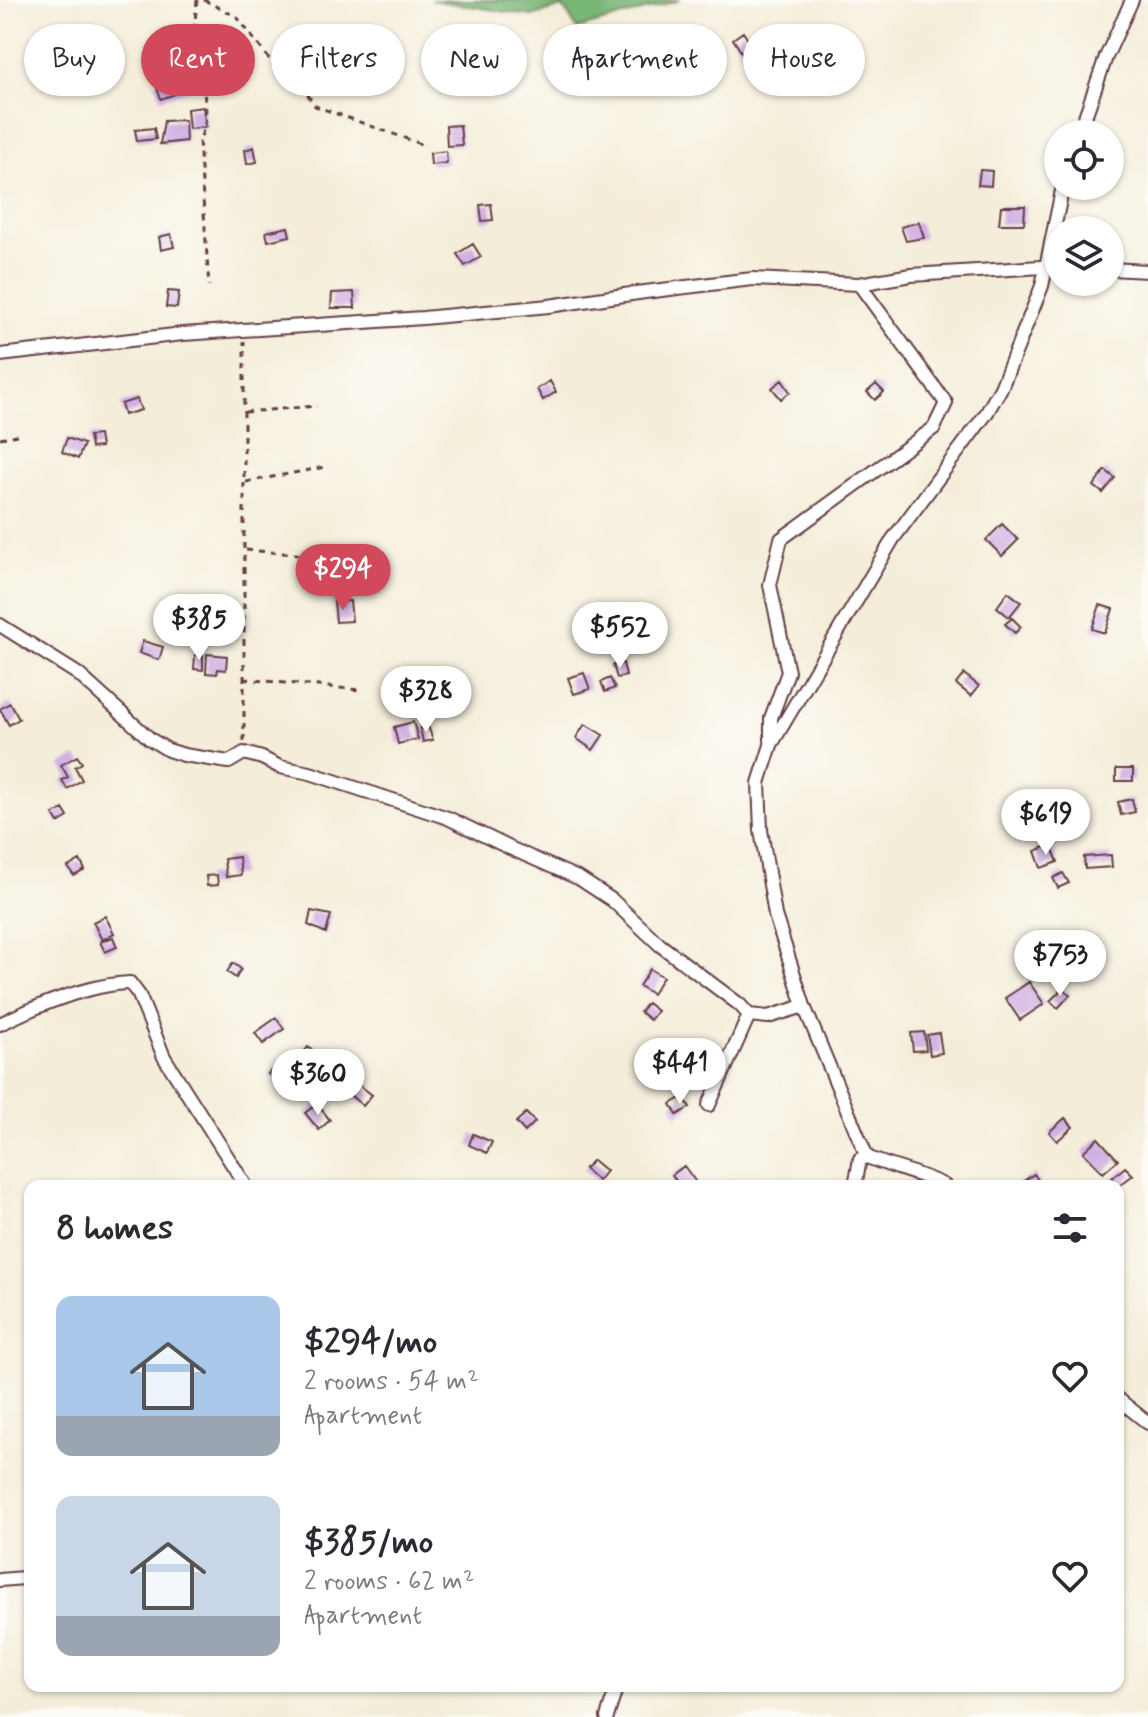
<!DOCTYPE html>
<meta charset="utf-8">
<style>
body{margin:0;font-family:Mynerve,sans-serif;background:#f7f7f7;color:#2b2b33;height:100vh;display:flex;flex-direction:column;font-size:30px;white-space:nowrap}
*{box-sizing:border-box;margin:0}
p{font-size:26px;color:#7c7c81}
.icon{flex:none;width:44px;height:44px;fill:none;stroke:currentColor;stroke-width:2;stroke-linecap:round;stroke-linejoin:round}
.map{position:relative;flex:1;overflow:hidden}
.side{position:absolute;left:24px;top:1180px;width:1100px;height:512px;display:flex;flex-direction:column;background:#fff;border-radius:16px;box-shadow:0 2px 6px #0004}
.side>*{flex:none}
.banner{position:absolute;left:24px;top:24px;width:1100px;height:72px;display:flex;gap:16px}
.controls{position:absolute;left:1044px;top:120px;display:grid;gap:16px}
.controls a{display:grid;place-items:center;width:80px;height:80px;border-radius:50%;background:#fff;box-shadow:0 2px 6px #0004;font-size:40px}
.price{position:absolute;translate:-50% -68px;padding:0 18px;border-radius:28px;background:#fff;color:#222;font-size:26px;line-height:52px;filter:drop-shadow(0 2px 4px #0008)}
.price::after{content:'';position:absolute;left:50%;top:48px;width:24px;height:18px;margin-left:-12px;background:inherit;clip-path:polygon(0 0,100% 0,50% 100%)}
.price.selected{background:#d1495b;color:#fff}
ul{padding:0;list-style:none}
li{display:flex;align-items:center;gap:24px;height:200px;padding:0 32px}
li span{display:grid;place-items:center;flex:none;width:224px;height:160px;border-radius:16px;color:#555}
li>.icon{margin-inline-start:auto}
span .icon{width:96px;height:96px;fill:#fffc;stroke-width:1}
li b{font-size:34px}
h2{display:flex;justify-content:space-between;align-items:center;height:96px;padding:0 32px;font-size:34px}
.chip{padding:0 28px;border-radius:36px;background:#fff;box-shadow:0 2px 6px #0004;font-size:28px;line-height:72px}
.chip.selected{background:#d1495b;color:#fff}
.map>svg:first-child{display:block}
.forest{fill:#78b676;stroke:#616a50;stroke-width:2}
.building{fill:#d1b1e3}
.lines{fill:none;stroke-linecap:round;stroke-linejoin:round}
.minor-casing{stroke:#643e45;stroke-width:16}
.path{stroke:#643e45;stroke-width:3;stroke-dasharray:6 6;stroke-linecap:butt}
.minor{stroke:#fff;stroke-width:12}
</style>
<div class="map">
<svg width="1148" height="1717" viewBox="0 0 1148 1717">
<rect width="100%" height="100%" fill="#fdfcf7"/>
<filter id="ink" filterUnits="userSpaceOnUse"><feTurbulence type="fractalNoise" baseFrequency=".0125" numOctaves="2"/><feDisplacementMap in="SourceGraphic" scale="16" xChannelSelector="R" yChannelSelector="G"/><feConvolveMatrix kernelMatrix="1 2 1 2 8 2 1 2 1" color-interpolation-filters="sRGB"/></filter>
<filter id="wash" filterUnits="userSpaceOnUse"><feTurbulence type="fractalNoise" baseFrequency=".006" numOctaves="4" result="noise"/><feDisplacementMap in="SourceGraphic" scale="32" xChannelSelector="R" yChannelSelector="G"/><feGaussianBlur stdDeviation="1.8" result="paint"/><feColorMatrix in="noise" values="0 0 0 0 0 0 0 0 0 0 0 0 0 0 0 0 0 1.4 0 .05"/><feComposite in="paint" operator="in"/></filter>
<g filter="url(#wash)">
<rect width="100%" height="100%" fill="#f4edd9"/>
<path class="forest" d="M431,0H680L577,29L563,7L532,16Z"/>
<g id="blocks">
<path class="building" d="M743,32L752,46L742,53L733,39Z
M621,48L635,49V57H621Z
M621,48L616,63L604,64L603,49Z
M189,71L195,87L161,99L155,83Z
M203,107L206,127L189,129L187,109Z
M185,120L186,141L160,144L164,121Z
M460,125L462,145L447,146L446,126Z
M154,128L156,139L137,141L135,130Z
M254,147L257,162L247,164L245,150Z
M446,151L447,163L431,165L430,153Z
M1110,166H1117L1116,183L1110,182Z
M980,170L992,171L991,186L978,185Z
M491,204L493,220L482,221L480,205Z
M1001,206H1025L1024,224H999Z
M919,222L924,238L906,241L901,227Z
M288,227L290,236L268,241L266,232Z
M171,234L174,247L161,250L159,237Z
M473,244L481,257L465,266L457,254Z
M168,291L179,292L177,308L166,307Z
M354,292L355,308H331L332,293Z
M782,380L790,392L781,399L772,388Z
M550,381L556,392L543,400L537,389Z
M876,384L884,392L875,400L867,392Z
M137,399L141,410L124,415L121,404Z
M99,435L101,447L91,448L89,436Z
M67,438L84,444L78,459L62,452Z
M1105,470L1115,478L1103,493L1094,486Z
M1002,524L1018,540L1002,556L986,540Z
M1008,592L1021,602L1009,617L997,607Z
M350,601L352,621L336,622L334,602Z
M1100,605L1113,609L1105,633L1092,629Z
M1012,618L1021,627L1015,633L1005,624Z
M143,641L163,647L159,660L139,653Z
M207,654L227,656L226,670L218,669L217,674L206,673Z
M195,655H203V670L194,669Z
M623,663L626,676L617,678L613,665Z
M584,673L590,689L574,694L568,678Z
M964,674L979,686L971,696L956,684Z
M610,678L615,688L605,692L601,682Z
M10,703L19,719L9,725L0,709Z
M413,722L418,739L398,744L394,727Z
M585,724L603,735L593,750L576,738Z
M428,726L433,740L423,742L420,728Z
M77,756L82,763L75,767L82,780L67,789L62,780L68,777L61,765Z
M1116,769H1133V781H1116Z
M1132,799L1135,812L1121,815L1118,802Z
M63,809L68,817L58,823L53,815Z
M1051,845L1058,862L1041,868L1035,851Z
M1111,855L1112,867L1085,869L1084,857Z
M239,857L241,875L226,877L224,859Z
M80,860L85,870L74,876L68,867Z
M1063,873L1069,883L1058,888L1053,878Z
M217,875L218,885L207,886L206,876Z
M311,911L331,915L326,933L308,925Z
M105,916L114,933L102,940L93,922Z
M113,937L117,947L105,952L100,942Z
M233,963L241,969L236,978L227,972Z
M650,969L663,977L652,994L639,986Z
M1029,982L1044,1004L1020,1020L1005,998Z
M1063,988L1070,995L1058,1008L1050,1001Z
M647,1003L657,1011L650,1020L640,1012Z
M276,1018L284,1029L263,1044L255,1033Z
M924,1032L926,1050L913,1051L911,1033Z
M939,1033L942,1053L930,1055L927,1035Z
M308,1047L320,1056L313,1065L301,1056Z
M276,1065L292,1079L284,1088L268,1074Z
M332,1067L349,1078L342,1088L326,1077Z
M358,1084L372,1095L363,1106L350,1095Z
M683,1097L690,1107L677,1115L671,1104Z
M317,1104L330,1120L319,1130L305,1113Z
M526,1113L535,1122L525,1132L516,1122Z
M1065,1118L1073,1127L1057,1141L1049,1132Z
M473,1134L492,1142L487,1153L469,1145Z
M1098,1138L1118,1160L1103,1173L1083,1152Z
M593,1160L606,1171L598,1181L584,1169Z
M684,1166L695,1181L689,1186H680L672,1175Z
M1125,1167L1133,1175L1119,1186L1112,1178Z
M1034,1174L1042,1186H1024L1022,1182Z"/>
</g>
</g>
<g filter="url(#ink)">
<use href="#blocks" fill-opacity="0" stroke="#643e45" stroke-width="2"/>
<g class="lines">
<g class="minor-casing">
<path id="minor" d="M1079,134L1106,57L1132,0
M1110,269L1148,271
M0,355L183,334L423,318L549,306L645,292L752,279L859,284L911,275L1058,266
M0,625L78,674L150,739L168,750L184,755L229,762L244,753L262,758L280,767L310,773L448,818L512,849L580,879L612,900L660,945L740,1005L749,1015L768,1017L804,1006L867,1157C893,1168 920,1173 945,1186
M771,741V718L788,672L770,585L781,539L934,428L946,403L859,284
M804,1006L775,915L761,830L759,783L771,745L893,539L986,414L1001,388L1042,286L1063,186
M0,1024C36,1006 90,984 130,983L139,995L164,1057L246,1186
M709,1105L749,1015
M855,1186L860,1159L867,1157
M1118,1399L1148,1423
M0,1580L24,1578L30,1580
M607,1717L617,1686"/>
</g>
<path class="path" d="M197,0C196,13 194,26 194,39C194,74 217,107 199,140L209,286
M204,0L237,17L276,68L298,79L315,106L424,145
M245,412L317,406
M0,438L17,435
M246,482L325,467
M246,550L330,557
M244,679L360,690
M244,741V341"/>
<use href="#minor" class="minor"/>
</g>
</g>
</svg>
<div class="controls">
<a><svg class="icon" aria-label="locate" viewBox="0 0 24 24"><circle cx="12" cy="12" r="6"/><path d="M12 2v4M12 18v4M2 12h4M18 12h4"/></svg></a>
<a><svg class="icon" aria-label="layers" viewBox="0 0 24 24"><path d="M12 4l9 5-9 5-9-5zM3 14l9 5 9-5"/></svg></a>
</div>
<b class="price selected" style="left:343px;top:612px">$294</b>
<b class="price" style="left:199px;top:662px">$385</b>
<b class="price" style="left:620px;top:670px">$552</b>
<b class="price" style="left:426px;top:734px">$328</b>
<b class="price" style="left:1046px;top:857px">$619</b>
<b class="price" style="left:1060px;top:998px">$753</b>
<b class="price" style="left:680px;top:1106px">$441</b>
<b class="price" style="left:318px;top:1117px">$360</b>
<div class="banner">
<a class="chip">Buy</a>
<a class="chip selected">Rent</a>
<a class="chip">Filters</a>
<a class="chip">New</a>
<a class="chip">Apartment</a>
<a class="chip">House</a>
</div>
<section class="side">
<h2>8 homes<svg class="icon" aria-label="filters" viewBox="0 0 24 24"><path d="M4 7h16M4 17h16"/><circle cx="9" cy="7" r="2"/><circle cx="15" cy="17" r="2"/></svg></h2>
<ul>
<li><span style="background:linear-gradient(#a9c7e8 75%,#9aa5b1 0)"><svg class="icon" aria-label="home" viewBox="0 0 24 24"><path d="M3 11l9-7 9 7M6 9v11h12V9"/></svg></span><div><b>$294/mo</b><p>2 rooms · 54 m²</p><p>Apartment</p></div><svg class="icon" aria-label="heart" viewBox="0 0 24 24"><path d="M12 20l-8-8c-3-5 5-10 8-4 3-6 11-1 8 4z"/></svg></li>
<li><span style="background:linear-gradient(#c9d6e8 75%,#9aa5b1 0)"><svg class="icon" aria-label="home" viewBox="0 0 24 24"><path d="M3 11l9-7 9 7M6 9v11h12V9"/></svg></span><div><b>$385/mo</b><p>2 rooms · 62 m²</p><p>Apartment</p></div><svg class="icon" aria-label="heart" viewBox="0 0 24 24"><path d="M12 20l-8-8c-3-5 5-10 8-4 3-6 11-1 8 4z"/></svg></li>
</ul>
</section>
</div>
